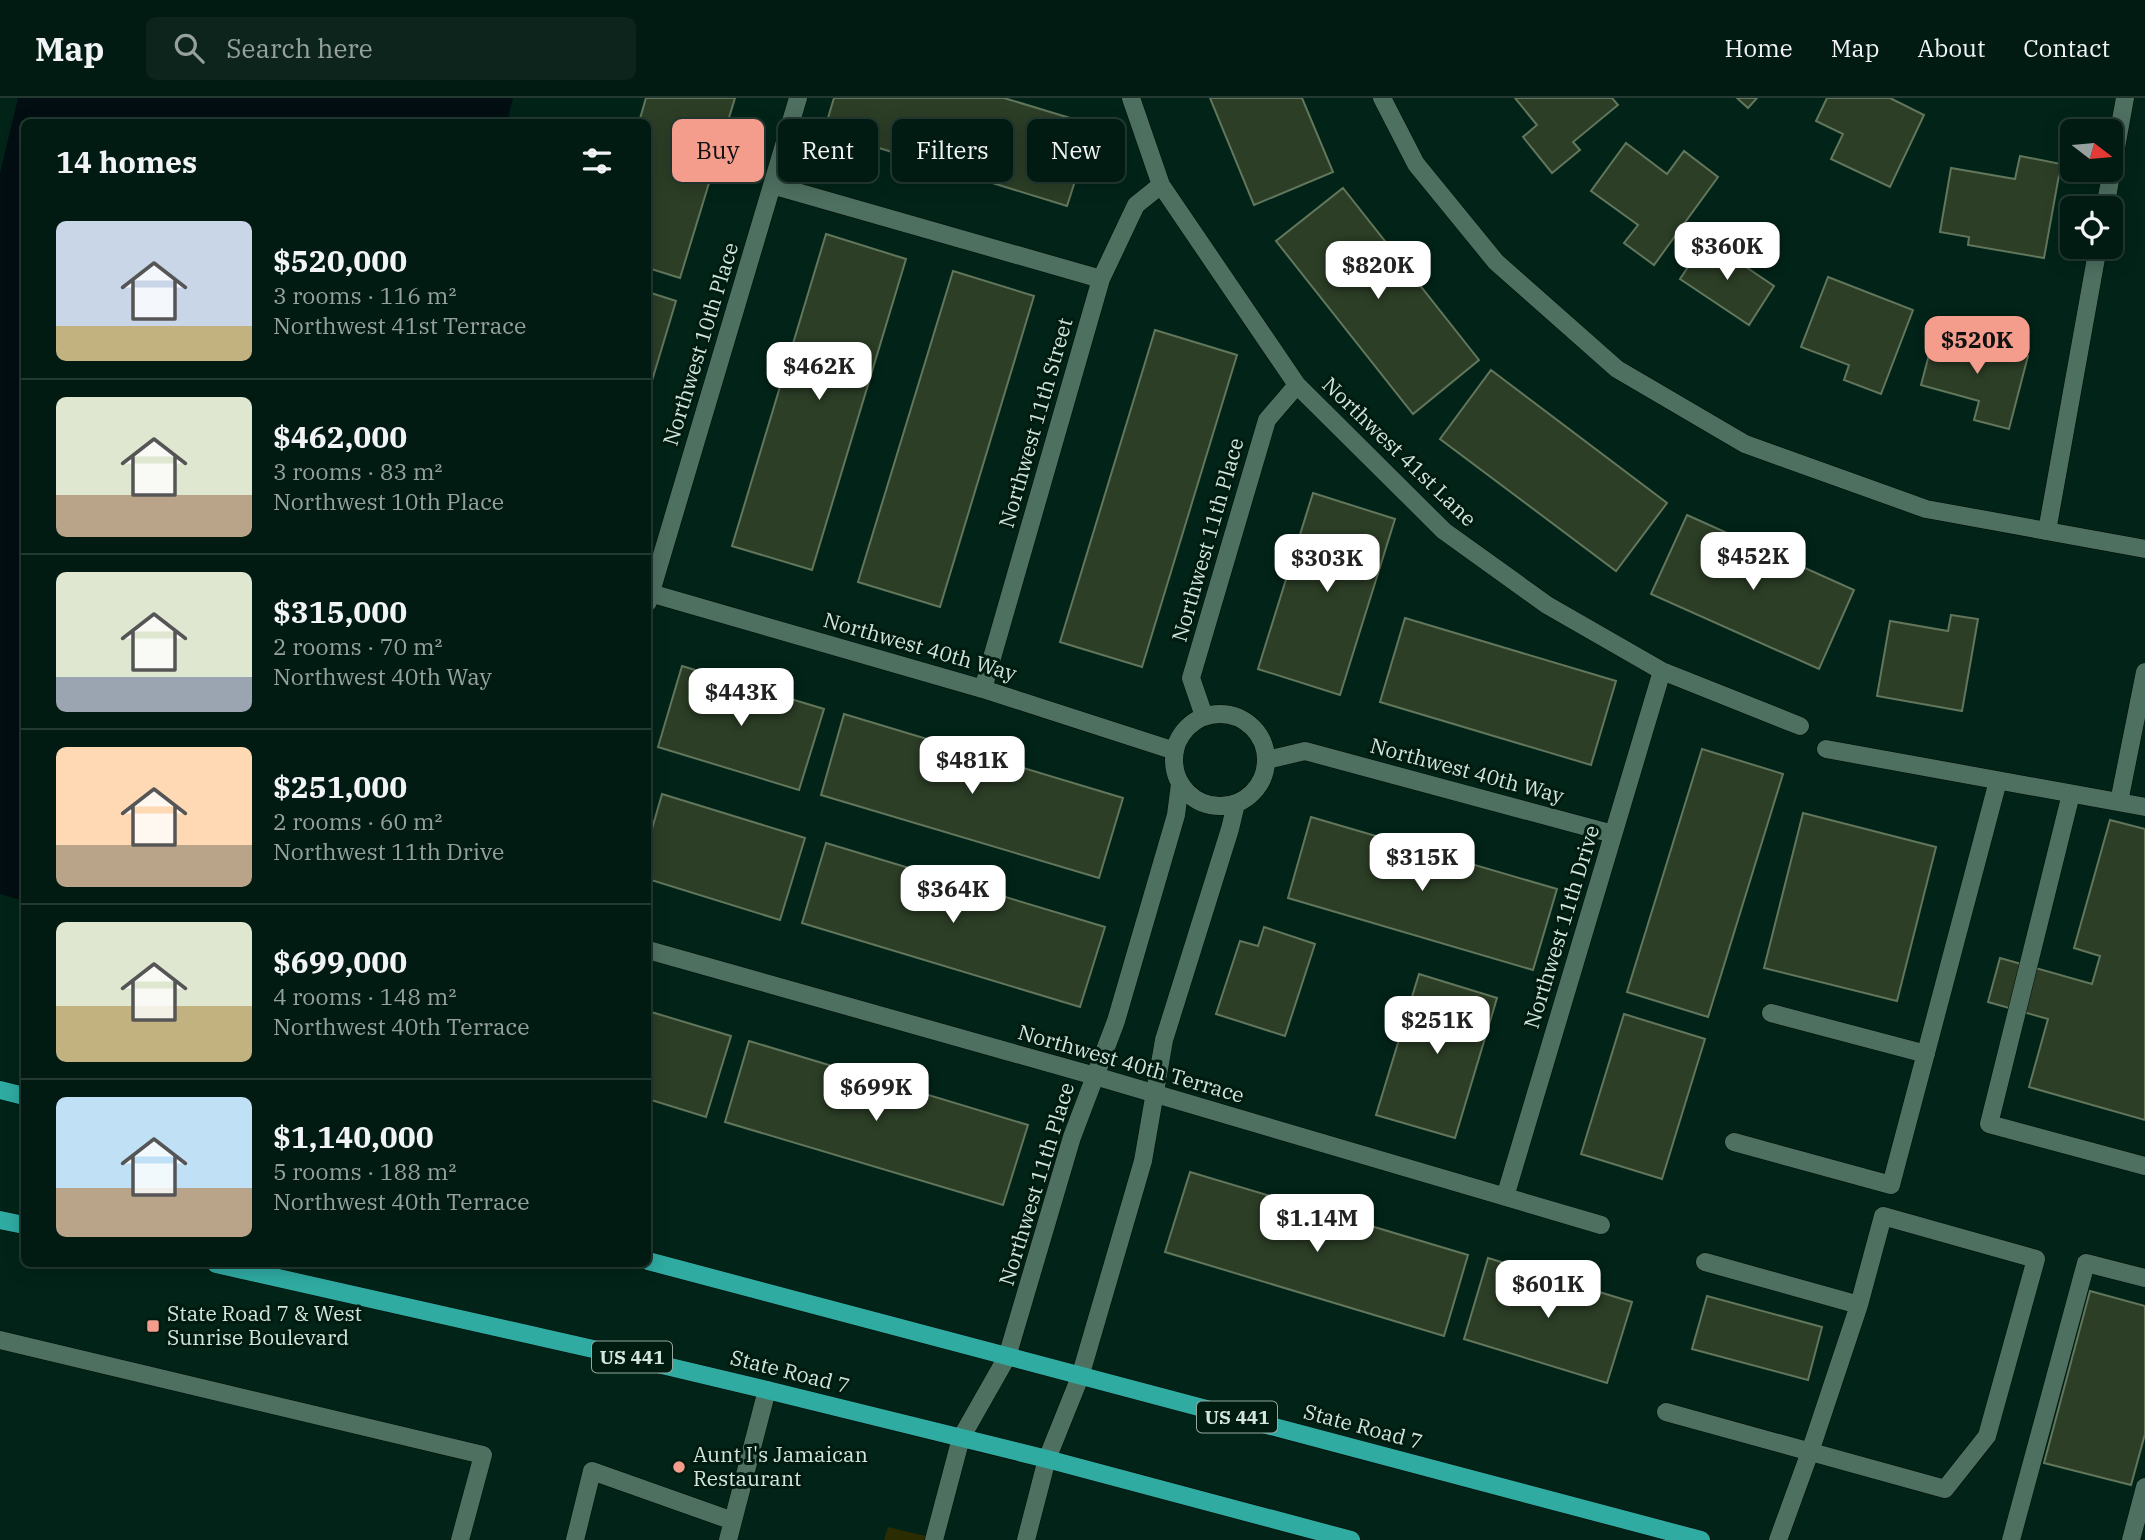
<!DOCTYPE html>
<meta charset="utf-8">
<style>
body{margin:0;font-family:"IBM Plex Serif",serif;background:#0c241b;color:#f1f3f6;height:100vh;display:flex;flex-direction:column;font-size:26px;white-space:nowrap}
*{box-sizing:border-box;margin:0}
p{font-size:23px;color:#96a19f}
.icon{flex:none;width:38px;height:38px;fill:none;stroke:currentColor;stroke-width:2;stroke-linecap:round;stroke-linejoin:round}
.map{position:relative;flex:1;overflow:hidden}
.details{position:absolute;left:21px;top:21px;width:630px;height:1148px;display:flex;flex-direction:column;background:#021b12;border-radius:10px;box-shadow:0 4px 18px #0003,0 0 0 2px #233932}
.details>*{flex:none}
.hud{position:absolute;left:672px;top:21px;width:665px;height:63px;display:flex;gap:14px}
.needle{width:46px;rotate:106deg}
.fabs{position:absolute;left:2060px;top:21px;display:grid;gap:14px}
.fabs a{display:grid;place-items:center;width:63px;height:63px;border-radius:10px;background:#021b12;box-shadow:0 4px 18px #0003,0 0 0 2px #233932;font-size:35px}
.price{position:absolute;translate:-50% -60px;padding:0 16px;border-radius:14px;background:#fff;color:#222;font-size:23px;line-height:46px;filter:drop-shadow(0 2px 4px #0008)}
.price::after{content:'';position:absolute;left:50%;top:42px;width:21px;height:16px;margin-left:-10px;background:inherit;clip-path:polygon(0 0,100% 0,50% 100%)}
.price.on{background:#f49d8d;color:#111}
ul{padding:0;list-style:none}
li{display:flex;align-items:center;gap:21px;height:175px;padding:0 35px}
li+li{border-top:2px solid #233932}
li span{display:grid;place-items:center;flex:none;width:196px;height:140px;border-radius:10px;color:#555}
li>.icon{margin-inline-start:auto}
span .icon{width:84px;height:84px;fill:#fffc;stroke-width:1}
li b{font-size:30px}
h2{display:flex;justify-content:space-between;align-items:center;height:84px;padding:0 35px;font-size:30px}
.tag{padding:0 24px;border-radius:10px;background:#021b12;box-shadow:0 4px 18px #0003,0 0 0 2px #233932;font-size:24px;line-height:63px}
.tag.on{background:#f49d8d;color:#111}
header{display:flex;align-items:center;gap:42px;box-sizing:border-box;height:98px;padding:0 35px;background:#021b12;border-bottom:2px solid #233932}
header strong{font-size:33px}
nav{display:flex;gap:38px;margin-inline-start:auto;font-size:24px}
.search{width:490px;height:63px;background:#0c241b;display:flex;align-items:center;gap:18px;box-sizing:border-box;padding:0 24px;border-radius:10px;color:#96a19f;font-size:26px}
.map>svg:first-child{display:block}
.green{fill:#2b2c00}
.water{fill:#020e12}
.building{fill:#2c3e26;stroke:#62765c;stroke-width:2}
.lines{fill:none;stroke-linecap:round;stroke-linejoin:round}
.service-casing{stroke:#000c05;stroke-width:19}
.minor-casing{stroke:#000c05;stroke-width:19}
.primary-casing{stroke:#000c05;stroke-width:19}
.service{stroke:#4e7061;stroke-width:18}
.minor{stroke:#4e7061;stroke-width:18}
.primary{stroke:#2faba2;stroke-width:18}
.poi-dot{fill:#f49d8d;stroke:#001b0f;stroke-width:2.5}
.labels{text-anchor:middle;stroke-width:6;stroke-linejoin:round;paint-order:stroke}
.shield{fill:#001b0f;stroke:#94a89e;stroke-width:2}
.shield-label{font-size:19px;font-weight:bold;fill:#d3e5dc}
.street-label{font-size:21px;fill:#d3e5dc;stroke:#001b0f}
.poi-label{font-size:21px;fill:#d3e5dc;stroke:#001b0f;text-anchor:start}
</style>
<header>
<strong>Map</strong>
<div class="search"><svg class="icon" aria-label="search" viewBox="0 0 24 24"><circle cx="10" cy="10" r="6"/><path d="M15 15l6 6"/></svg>Search here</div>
<nav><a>Home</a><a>Map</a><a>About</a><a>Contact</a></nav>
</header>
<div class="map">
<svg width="2145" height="1442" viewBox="0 0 2145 1442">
<rect width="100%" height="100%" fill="#022418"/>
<path class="green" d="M888,1429L942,1442H884Z"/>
<path class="water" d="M18,0H513L507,24H24V803L0,796V75Z"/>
<path class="building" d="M646,0H735L680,180L648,170V24H639Z
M834,0H1004L1093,27L1067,108L824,33Z
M1210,0H1302L1333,74L1254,107Z
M1515,0H1612L1618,7L1573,44L1580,52L1552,75L1523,39L1537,27Z
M1737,0H1757L1748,10Z
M1827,0H1890L1924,17L1890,89L1831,61L1843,36L1816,23Z
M1626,45L1667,76L1684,53L1718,79L1654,167L1624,145L1638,127L1591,93Z
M2020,58L2061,66L2044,160L1968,147L1969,139L1940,134L1951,70L2015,81Z
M1343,90L1479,262L1413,316L1276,143Z
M826,136L906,161L812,472L732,448Z
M1706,142L1774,188L1749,227L1680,181Z
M953,173L1034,198L940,509L858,484Z
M1828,179L1913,212L1881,296L1844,282L1849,267L1801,249Z
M648,194L676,203L648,296Z
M1155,232L1237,257L1142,569L1060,544Z
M1935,234L2028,258L2009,331L1974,322L1979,303L1921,287Z
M1491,272L1667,405L1616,473L1440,341Z
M1313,395L1395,421L1340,597L1258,571Z
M1687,417L1854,492L1819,571L1651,496Z
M1951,517L1978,521L1962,613L1877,598L1890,523L1948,533Z
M1405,520L1616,583L1591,667L1380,604Z
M682,568L824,611L799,692L658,649Z
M844,616L1123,700L1099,780L821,697Z
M1702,651L1783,676L1708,919L1627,894Z
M662,696L805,740L780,822L648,781V745Z
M1803,715L1936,749L1897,903L1764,870Z
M1311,719L1557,791L1533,872L1288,800Z
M2110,722L2145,731V1022L2029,989L2048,921L1988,904L2000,860L2092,886L2100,858L2074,850Z
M826,745L1105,829L1080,909L802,825Z
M1264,829L1315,846L1285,938L1216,916L1240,843L1258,848Z
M1419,876L1497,900L1455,1040L1376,1017Z
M648,913L731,938L706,1019L648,1001Z
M1624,916L1705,941L1662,1081L1581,1056Z
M749,943L1028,1027L1003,1107L725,1024Z
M1190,1074L1468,1157L1444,1238L1165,1154Z
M1488,1160L1632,1204L1607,1285L1464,1241Z
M2090,1193L2145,1208V1336L2131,1387L2044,1365Z
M1707,1198L1822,1229L1808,1282L1692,1251Z"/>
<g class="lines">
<g class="service-casing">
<path id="service" d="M2105,110L2125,0
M2047,433L2098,149
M1826,651L2145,709
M2071,696L1989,1026L2145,1068
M2119,704L2145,574
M1771,915L1926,956
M1734,1044L1891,1087L1998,683
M1705,1164L1859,1207
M0,1242L483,1357L460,1442
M1666,1314L1945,1391L1987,1338L2036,1161L1883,1118L1859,1207L1810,1354L1778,1442
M575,1442L592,1373L733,1423
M728,1442L767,1292
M934,1442L961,1340L1007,1259
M1026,1442L1047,1361L1080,1279
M2011,1442L2086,1165L2145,1180
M2131,1442L2145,1389"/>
</g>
<g class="minor-casing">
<path id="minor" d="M1131,0L1161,87L1297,287L1444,433L1547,507L1662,573L1800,628
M1382,0L1416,66L1496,164L1617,271L1745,346L1926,411L2145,451
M772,87L1101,181
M650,495L983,591L1175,653
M648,504L798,0
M983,591L1101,181L1136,107L1161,87
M1174 662a46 46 0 1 1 92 0a46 46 0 1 1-92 0Z
M1204,618L1191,580L1267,322L1297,287
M1267,662L1305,653L1613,736
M648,852L1095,978L1601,1127
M1505,1099L1662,573
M1007,1259L1072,1039L1116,923L1176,717L1180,686
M1080,1279L1143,1063L1164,942L1230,731L1236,706"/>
</g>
<g class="primary-casing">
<path id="primary" d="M0,992L24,998
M0,1122L24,1127
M648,1163L1701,1442
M216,1166L624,1258L767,1292L1047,1361L1351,1442"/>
</g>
<use href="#service" class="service"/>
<use href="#minor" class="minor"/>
<use href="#primary" class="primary"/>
</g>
<g class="poi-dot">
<rect x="146" y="1221" width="14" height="14" rx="3.5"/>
<circle cx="679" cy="1369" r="7"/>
</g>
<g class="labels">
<g class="shield">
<rect x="592" y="1243.5" width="80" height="31" rx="5"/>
<rect x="1197" y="1303.5" width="80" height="31" rx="5"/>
</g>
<g class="shield-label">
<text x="632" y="1266">US 441</text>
<text x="1237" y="1326">US 441</text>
</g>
<g class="street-label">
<text transform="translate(701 246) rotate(-73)" y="7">Northwest 10th Place</text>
<text transform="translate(1036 325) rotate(-74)" y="7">Northwest 11th Street</text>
<text transform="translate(1399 354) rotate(44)" y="7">Northwest 41st Lane</text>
<text transform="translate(1208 442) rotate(-74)" y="7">Northwest 11th Place</text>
<text transform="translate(920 549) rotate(16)" y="7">Northwest 40th Way</text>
<text transform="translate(1467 673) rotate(15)" y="7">Northwest 40th Way</text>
<text transform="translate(1562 829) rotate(-73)" y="7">Northwest 11th Drive</text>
<text transform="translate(1131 966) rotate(16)" y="7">Northwest 40th Terrace</text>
<text transform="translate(1037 1086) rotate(-73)" y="7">Northwest 11th Place</text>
<text transform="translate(790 1274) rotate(14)" y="7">State Road 7</text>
<text transform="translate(1363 1329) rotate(15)" y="7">State Road 7</text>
</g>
<g class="poi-label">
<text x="167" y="1223">State Road 7 &amp; West<tspan x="167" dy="24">Sunrise Boulevard</tspan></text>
<text x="693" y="1364">Aunt I's Jamaican<tspan x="693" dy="24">Restaurant</tspan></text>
</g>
</g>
</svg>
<div class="fabs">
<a><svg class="needle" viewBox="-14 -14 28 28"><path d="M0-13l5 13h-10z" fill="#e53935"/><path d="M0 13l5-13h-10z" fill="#96a19f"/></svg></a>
<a><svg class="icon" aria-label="locate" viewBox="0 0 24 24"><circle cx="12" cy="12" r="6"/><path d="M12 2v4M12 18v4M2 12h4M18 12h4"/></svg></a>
</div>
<b class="price" style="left:1727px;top:184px">$360K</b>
<b class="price" style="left:1378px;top:203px">$820K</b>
<b class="price on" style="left:1977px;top:278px">$520K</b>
<b class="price" style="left:819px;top:304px">$462K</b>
<b class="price" style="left:1753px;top:494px">$452K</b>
<b class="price" style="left:1327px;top:496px">$303K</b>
<b class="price" style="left:741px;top:630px">$443K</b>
<b class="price" style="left:972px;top:698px">$481K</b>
<b class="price" style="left:1422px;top:795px">$315K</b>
<b class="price" style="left:953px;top:827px">$364K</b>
<b class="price" style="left:1437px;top:958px">$251K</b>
<b class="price" style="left:876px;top:1025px">$699K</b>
<b class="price" style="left:1317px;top:1156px">$1.14M</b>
<b class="price" style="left:1548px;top:1222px">$601K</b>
<div class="hud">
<a class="tag on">Buy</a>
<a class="tag">Rent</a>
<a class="tag">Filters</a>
<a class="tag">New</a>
</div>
<section class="details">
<h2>14 homes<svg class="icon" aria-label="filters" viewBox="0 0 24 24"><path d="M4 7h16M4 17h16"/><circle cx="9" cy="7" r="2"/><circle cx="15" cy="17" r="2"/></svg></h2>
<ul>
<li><span style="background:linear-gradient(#c9d6e8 75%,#c2b280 0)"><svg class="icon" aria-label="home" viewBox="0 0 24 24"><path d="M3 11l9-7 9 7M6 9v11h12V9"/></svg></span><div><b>$520,000</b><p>3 rooms · 116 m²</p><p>Northwest 41st Terrace</p></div></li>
<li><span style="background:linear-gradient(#dfe7d0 70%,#b9a48a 0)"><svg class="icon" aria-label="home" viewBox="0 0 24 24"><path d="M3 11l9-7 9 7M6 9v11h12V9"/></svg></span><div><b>$462,000</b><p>3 rooms · 83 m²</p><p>Northwest 10th Place</p></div></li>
<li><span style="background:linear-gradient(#dfe7d0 75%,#9aa5b1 0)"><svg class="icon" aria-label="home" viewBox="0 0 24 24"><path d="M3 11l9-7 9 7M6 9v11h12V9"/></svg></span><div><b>$315,000</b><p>2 rooms · 70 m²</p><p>Northwest 40th Way</p></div></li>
<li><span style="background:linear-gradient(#ffd9b3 70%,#b9a48a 0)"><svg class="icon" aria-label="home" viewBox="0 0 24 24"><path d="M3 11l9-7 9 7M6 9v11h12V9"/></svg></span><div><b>$251,000</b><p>2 rooms · 60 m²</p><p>Northwest 11th Drive</p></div></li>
<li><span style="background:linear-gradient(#dfe7d0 60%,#c2b280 0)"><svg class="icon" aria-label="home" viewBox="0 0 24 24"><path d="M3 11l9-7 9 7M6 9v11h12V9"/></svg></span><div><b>$699,000</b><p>4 rooms · 148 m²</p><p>Northwest 40th Terrace</p></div></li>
<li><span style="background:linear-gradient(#bfe0f5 65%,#b9a48a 0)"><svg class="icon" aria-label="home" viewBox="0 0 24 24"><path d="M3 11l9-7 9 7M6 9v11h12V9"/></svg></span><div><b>$1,140,000</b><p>5 rooms · 188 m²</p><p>Northwest 40th Terrace</p></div></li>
</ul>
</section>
</div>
